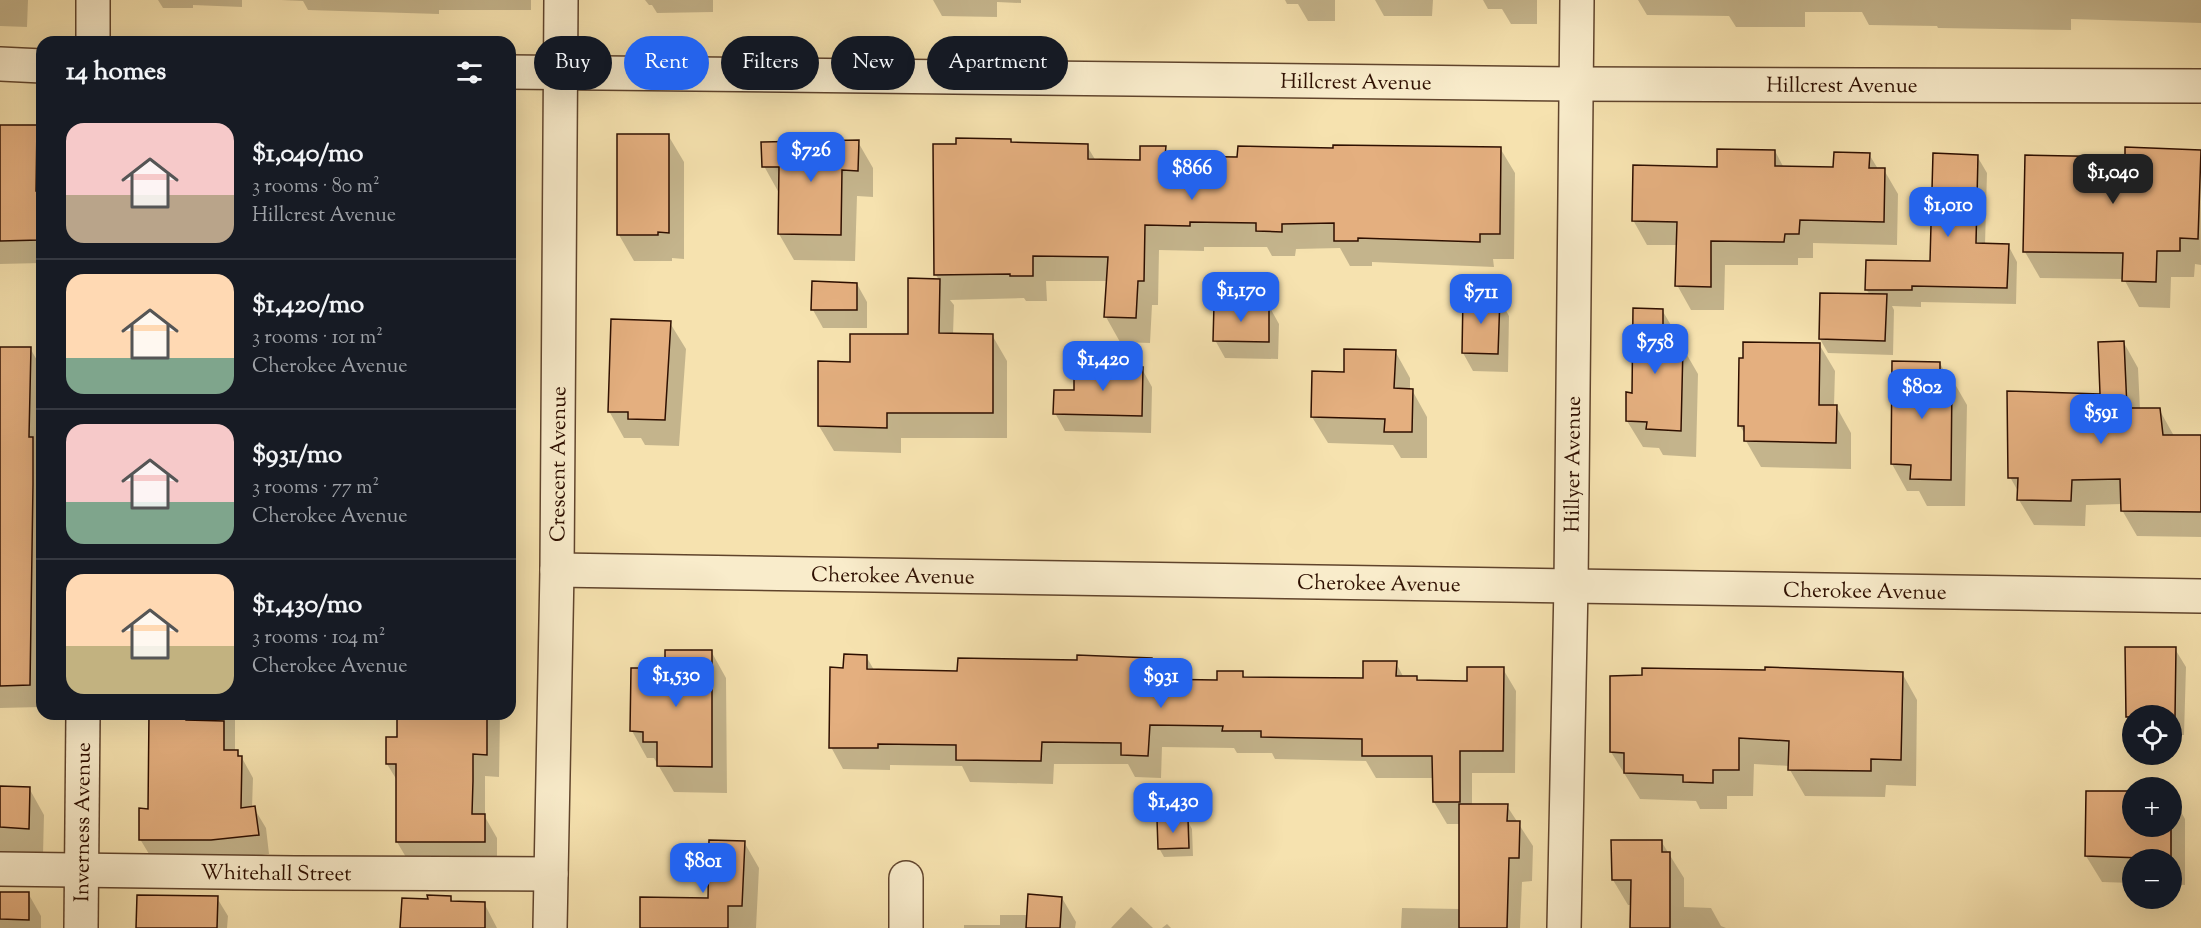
<!DOCTYPE html>
<meta charset="utf-8">
<style>
body{margin:0;font-family:"Sorts Mill Goudy",serif;background:#242831;color:#f1f3f6;height:100vh;display:flex;flex-direction:column;font-size:22px;white-space:nowrap}
*{box-sizing:border-box;margin:0}
p{font-size:20px;color:#9ea1a6}
.icon{flex:none;width:33px;height:33px;fill:none;stroke:currentColor;stroke-width:2;stroke-linecap:round;stroke-linejoin:round}
.map{position:relative;flex:1;overflow:hidden}
.side{position:absolute;left:36px;top:36px;width:480px;height:684px;display:flex;flex-direction:column;background:#171b24;border-radius:18px;box-shadow:0 6px 24px #0002}
.side>*{flex:none}
.hud{position:absolute;left:534px;top:36px;width:570px;height:54px;display:flex;gap:12px}
.fabs{position:absolute;left:2122px;top:705px;display:grid;gap:12px}
.fabs a{display:grid;place-items:center;width:60px;height:60px;border-radius:50%;background:#171b24;box-shadow:0 6px 24px #0002;font-size:30px}
.price{position:absolute;translate:-50% -51px;padding:0 14px;border-radius:12px;background:#2563eb;color:#fff;font-size:20px;line-height:39px;filter:drop-shadow(0 2px 3px #0008)}
.price::after{content:'';position:absolute;left:50%;top:36px;width:18px;height:14px;margin-left:-9px;background:inherit;clip-path:polygon(0 0,100% 0,50% 100%)}
.price.current{background:#222;color:#fff}
ul{padding:0;list-style:none}
li{display:flex;align-items:center;gap:18px;height:150px;padding:0 30px}
li+li{border-top:2px solid #363941}
li span{display:grid;place-items:center;flex:none;width:168px;height:120px;border-radius:18px;color:#555}
li>.icon{margin-inline-start:auto}
span .icon{width:72px;height:72px;fill:#fffc;stroke-width:1}
li b{font-size:26px}
h2{display:flex;justify-content:space-between;align-items:center;height:72px;padding:0 30px;font-size:26px}
.tag{padding:0 21px;border-radius:27px;background:#171b24;box-shadow:0 6px 24px #0002;font-size:21px;line-height:54px}
.tag.current{background:#2563eb;color:#fff}
.map>svg:first-child{display:block}
.shadow{fill:#0003}
.building{fill:#e4af7f;stroke:#2e0f00;stroke-width:1.5}
.lines{fill:none;stroke-linecap:round;stroke-linejoin:round}
.minor-casing{stroke:#60442c;stroke-width:36}
.minor{stroke:#f9eccb;stroke-width:33}
.labels{text-anchor:middle;stroke-width:4.5;stroke-linejoin:round;paint-order:stroke}
.street-label{font-size:21px;fill:#2e0f00;stroke:#f9eccb}
</style>
<div class="map">
<svg width="2201" height="928" viewBox="0 0 2201 928">
<rect width="100%" height="100%" fill="#f6e2af"/>
<filter id="stains"><feTurbulence type="fractalNoise" baseFrequency=".00333" numOctaves="4"/><feColorMatrix values="0 0 0 0 .2 0 0 0 0 .09 0 0 0 0 .02 0 0 0 .5 -.17"/></filter>
<radialGradient id="worn" r=".72"><stop offset=".6" stop-color="#630" stop-opacity="0"/><stop offset="1" stop-color="#630" stop-opacity=".3"/></radialGradient>
<path class="shadow" d="M0,0H28L27,27L0,26Z
M158,0H242V7L193,5V8H163Z
M281,0H531V10H439V14L308,10L303,1Z
M645,0H713V12L657,13L652,5H649Z
M933,0H1021V3L997,2V17L942,16Z
M1285,0H1335V21H1308L1298,4H1287Z
M1375,0H1433L1432,16H1384Z
M1483,0H1537V24H1511L1502,9H1488Z
M1638,0H2201V23L2071,19V30L1938,28L1937,26L1869,25L1862,12H1805V27H1736L1729,16L1647,15Z
M0,126L36,127L42,138V263L0,264Z
M668,135L684,162V259L672,258V261H634L619,235Z
M1011,140L1013,144L1087,146L1096,161H1141L1165,148L1171,158L1239,159L1335,149L1500,148L1515,173L1514,259H1493L1494,267L1372,262V266H1350L1340,248L1296,249L1295,256H1272L1267,247H1204V251L1159,250L1158,305H1152L1150,343L1120,342L1106,317L1108,281H1046L1047,301H1026L1024,298L950,300L954,305L953,335H992L1007,361V438H901V453L834,451L819,426L851,363L910,336L939,280L936,275Z
M858,142L873,168V197L857,196L855,261L794,260L779,234V193L764,166Z
M1775,151L1784,168H1835L1869,154L1878,169L1884,170L1898,194L1897,245L1813,243V258H1798V265H1725L1724,310H1691L1677,285L1678,245H1647L1633,220L1719,168Z
M2200,151L2201,265L2195,264L2194,277H2171L2170,308L2139,307L2124,279L2040,278L2025,252L2127,158Z
M1977,156L1987,173L1985,245H2008L2017,262L2016,304L1921,302V307L1892,306L1894,310L1893,355L1828,353L1820,339L1870,295L1866,289L1931,263Z
M857,284L867,302V328H823L813,310Z
M1499,298L1509,316L1508,372L1473,371L1463,353Z
M1269,306L1279,324L1278,359L1225,358L1215,340Z
M1662,310L1678,337L1677,348H1683L1698,374L1696,457L1663,455L1659,448L1643,447L1627,421L1633,394Z
M670,323L686,349L679,446L645,445L641,438H624L609,411Z
M2124,343L2138,368L2140,410L2159,409L2174,436L2201,437V537L2137,536L2122,510V504L2086,505L2085,526L2034,525L2019,500V493L2010,477L2101,395Z
M1819,344L1835,371L1834,406H1836L1851,433V469L1761,467L1746,441V436L1740,426L1744,359Z
M0,348H30L42,369L41,707L0,708Z
M1395,351L1410,378V390H1412L1427,417V458H1401L1393,445L1328,443L1312,417L1345,373Z
M1940,363L1948,379H1952L1967,405L1965,506H1927L1919,491H1907L1892,464Z
M1142,369L1152,387L1151,433L1065,431L1055,413L1075,392Z
M2175,649L2186,667L2184,735H2172V716H2133V726L2127,716Z
M711,651L726,678L727,793L674,792L654,758H647L632,731Z
M866,656L874,670L959,673L1079,662L1151,659L1163,681H1218L1242,673L1245,678L1364,680L1396,663L1404,678H1416L1419,682H1468L1503,669L1516,691L1515,773H1472V805L1507,806L1533,846L1532,881L1522,882L1520,928H1401L1402,908L1460,909L1461,824H1447L1434,802V778H1376L1366,761L1275,759L1272,753H1237L1234,748L1162,747L1161,778L1135,777L1128,764H1054L1053,784L970,782L962,766L890,765V770L843,769L831,747L845,669Z
M1902,673L1917,700L1916,786L1886,785L1885,797L1805,796L1790,770V766L1754,764L1753,796H1727V809H1700L1696,801L1640,799L1611,752Z
M150,714H235V752L242,758L253,778L252,808H254L266,828L269,854L223,860L152,859L140,839L149,810Z
M399,714H500L499,777L485,776V817L497,838V864H410L397,842L398,782L387,764L398,739Z
M0,787L29,788L44,815L43,855L0,862Z
M2133,792V826H2172V796L2185,819V885L2172,884V860H2133V883L2102,882L2086,856Z
M1187,820L1192,829L1193,856L1164,857L1159,848Z
M1661,841L1684,878V907L1711,908L1721,926L1726,928H1632V905H1628L1613,880Z
M744,842L759,868L756,928H641L709,899Z
M0,893H28L41,916V928H0Z
M450,897L453,902L484,903L497,928H402L429,900Z
M217,898L228,916L227,928H138Z
M1062,898L1076,922L1075,928H964V925H1000V915H1028Z
M1131,907L1153,928H1111Z
M1167,924L1171,928H1162Z"/>
<path class="building" d="M0,125H37L36,191H38L40,240L0,241Z
M617,134H669V233L658,232V235H617Z
M956,138L1011,139V142L1088,144V159L1140,160V146H1166L1165,156L1237,157L1238,146L1333,148V145L1501,147L1500,234H1480V242L1358,238V241H1334V223L1282,224V232L1256,231V223L1190,222V226L1145,225L1144,281H1138L1136,318L1104,317L1108,257L1033,256V276H1010V274L934,275L933,144H956Z
M859,140L858,171L842,170L841,235L778,234L779,167H762L761,142Z
M2125,147L2201,150L2198,239L2180,238V251H2157L2156,282L2122,281L2123,253L2023,252L2025,155L2125,157Z
M1717,149L1775,150V166L1833,167L1834,152L1870,153L1869,168H1885L1884,222L1800,220L1799,234H1785L1784,242L1711,241V287L1675,286L1677,222L1632,221L1633,165L1717,167Z
M1933,153L1978,155L1976,243L2009,244L2007,288L1912,286V290H1865L1866,260L1930,261Z
M908,278L940,279L939,333L993,334V413H887V428L818,426V361L850,362V334H908Z
M812,281L857,283V310H811Z
M1820,293L1887,294L1885,341L1819,339Z
M1463,296L1500,297L1498,354L1462,353Z
M1214,304L1269,305V342L1213,341Z
M1633,308L1663,309V346H1683L1681,431L1646,429L1647,422L1626,421V392L1632,393Z
M611,319L671,321L665,420L628,419V412H608Z
M2124,341L2127,408H2160L2163,435H2201V512L2121,511L2120,479L2072,480L2071,501L2017,500L2018,478H2008L2007,391L2100,394L2098,342Z
M1743,342L1820,343L1819,405H1837L1836,443L1744,441V426H1738L1739,358H1743Z
M0,347H31L29,437H33V484L30,685L0,686Z
M1344,349L1396,350L1394,388L1413,389L1412,432H1384L1385,419L1311,417L1312,371L1344,372Z
M1892,361L1940,362V377H1952L1951,480L1910,479L1911,465L1891,464Z
M1074,366L1143,367L1142,416L1053,414L1054,390H1074Z
M2125,647H2176L2175,717L2172,716L2126,717Z
M665,650H712V767L657,766V742H643V732L630,731L631,668H665Z
M844,654L867,655V669L957,671L958,658L1077,660V655L1152,658L1151,679L1217,680V671H1243V677L1363,678V661H1397L1396,676H1417V680L1467,681V667H1504L1503,751H1460V802H1433L1432,756H1362V739L1261,737V731H1222L1223,726L1150,725L1148,756L1121,755V743L1042,742L1041,761L956,760V745L878,744V748H829L830,667L843,668Z
M1765,667L1903,672L1901,760L1871,759V771L1788,770L1789,741L1739,738V770H1713V783L1683,782V775L1624,773V753L1610,752V676L1642,675V668L1765,670Z
M149,714H186V720L224,721V750H238V756H242L241,808L255,806L259,835L211,840H139V808L148,809Z
M397,716L487,717V755L473,754V781L472,814H485V842H396V764H386V737H397Z
M0,786L30,787L29,829L0,827Z
M2086,791H2133V826H2171V859L2085,856Z
M1459,804H1508L1507,821H1520L1519,858H1509L1507,928H1459Z
M1157,819H1188L1189,848L1158,849Z
M709,840L745,841L742,906H728V928H640V897L708,898Z
M1611,840H1662V852H1670V928H1630L1631,880H1612Z
M0,892H29V920L0,919Z
M1028,894L1062,897L1060,928H1026Z
M137,895L218,896L217,928H136Z
M427,895L451,896V901L485,902V928H400L402,898L428,899Z"/>
<g class="lines">
<g class="minor-casing">
<g id="minor">
<path d="M93,42V0"/>
<path d="M0,64L42,66"/>
<path id="s1" d="M510,72L1575,84L2201,86"/>
<path id="s2" d="M557,570L2201,596"/>
<path id="s3" d="M0,869L295,873L551,874"/>
<path d="M906,878V928"/>
<path id="s4" d="M81,928L83,714"/>
<path id="s5" d="M550,928L557,570L561,0"/>
<path id="s6" d="M1564,928L1571,585L1577,0"/>
</g>
</g>
<use href="#minor" class="minor"/>
</g>
<g class="labels">
<g class="street-label">
<text dy="7" stroke="none"><textPath href="#s1" startOffset="846">Hillcrest Avenue</textPath></text>
<text dy="7" stroke="none"><textPath href="#s1" startOffset="1332">Hillcrest Avenue</textPath></text>
<text dy="7" stroke="none"><textPath href="#s5" startOffset="464">Crescent Avenue</textPath></text>
<text dy="7" stroke="none"><textPath href="#s6" startOffset="464">Hillyer Avenue</textPath></text>
<text dy="7" stroke="none"><textPath href="#s2" startOffset="336">Cherokee Avenue</textPath></text>
<text dy="7" stroke="none"><textPath href="#s2" startOffset="822">Cherokee Avenue</textPath></text>
<text dy="7" stroke="none"><textPath href="#s2" startOffset="1308">Cherokee Avenue</textPath></text>
<text dy="7" stroke="none"><textPath href="#s4" startOffset="106">Inverness Avenue</textPath></text>
<text dy="7" stroke="none"><textPath href="#s3" startOffset="276">Whitehall Street</textPath></text>
</g>
</g>
<rect width="100%" height="100%" filter="url(#stains)"/>
<rect width="100%" height="100%" fill="url(#worn)"/>
</svg>
<div class="fabs">
<a><svg class="icon" aria-label="locate" viewBox="0 0 24 24"><circle cx="12" cy="12" r="6"/><path d="M12 2v4M12 18v4M2 12h4M18 12h4"/></svg></a>
<a>+</a>
<a>−</a>
</div>
<b class="price" style="left:811px;top:183px">$726</b>
<b class="price" style="left:1192px;top:201px">$866</b>
<b class="price current" style="left:2113px;top:205px">$1,040</b>
<b class="price" style="left:1948px;top:238px">$1,010</b>
<b class="price" style="left:1241px;top:323px">$1,170</b>
<b class="price" style="left:1481px;top:325px">$711</b>
<b class="price" style="left:1655px;top:375px">$758</b>
<b class="price" style="left:1103px;top:392px">$1,420</b>
<b class="price" style="left:1922px;top:420px">$802</b>
<b class="price" style="left:2101px;top:445px">$591</b>
<b class="price" style="left:676px;top:708px">$1,530</b>
<b class="price" style="left:1161px;top:709px">$931</b>
<b class="price" style="left:1173px;top:834px">$1,430</b>
<b class="price" style="left:703px;top:894px">$801</b>
<div class="hud">
<a class="tag">Buy</a>
<a class="tag current">Rent</a>
<a class="tag">Filters</a>
<a class="tag">New</a>
<a class="tag">Apartment</a>
</div>
<section class="side">
<h2>14 homes<svg class="icon" aria-label="filters" viewBox="0 0 24 24"><path d="M4 7h16M4 17h16"/><circle cx="9" cy="7" r="2"/><circle cx="15" cy="17" r="2"/></svg></h2>
<ul>
<li><span style="background:linear-gradient(#f6c9c9 60%,#b9a48a 0)"><svg class="icon" aria-label="home" viewBox="0 0 24 24"><path d="M3 11l9-7 9 7M6 9v11h12V9"/></svg></span><div><b>$1,040/mo</b><p>3 rooms · 80 m²</p><p>Hillcrest Avenue</p></div></li>
<li><span style="background:linear-gradient(#ffd9b3 70%,#7fa58c 0)"><svg class="icon" aria-label="home" viewBox="0 0 24 24"><path d="M3 11l9-7 9 7M6 9v11h12V9"/></svg></span><div><b>$1,420/mo</b><p>3 rooms · 101 m²</p><p>Cherokee Avenue</p></div></li>
<li><span style="background:linear-gradient(#f6c9c9 65%,#7fa58c 0)"><svg class="icon" aria-label="home" viewBox="0 0 24 24"><path d="M3 11l9-7 9 7M6 9v11h12V9"/></svg></span><div><b>$931/mo</b><p>3 rooms · 77 m²</p><p>Cherokee Avenue</p></div></li>
<li><span style="background:linear-gradient(#ffd9b3 60%,#c2b280 0)"><svg class="icon" aria-label="home" viewBox="0 0 24 24"><path d="M3 11l9-7 9 7M6 9v11h12V9"/></svg></span><div><b>$1,430/mo</b><p>3 rooms · 104 m²</p><p>Cherokee Avenue</p></div></li>
</ul>
</section>
</div>
